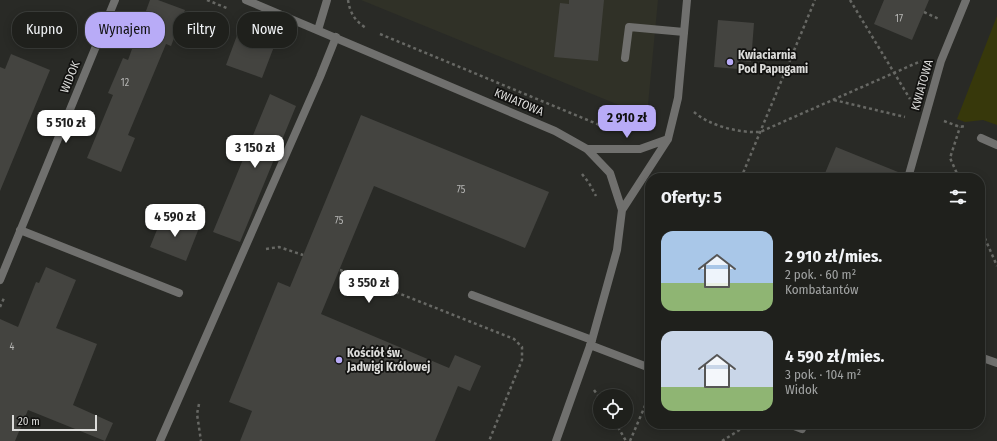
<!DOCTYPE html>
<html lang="pl">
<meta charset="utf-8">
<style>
body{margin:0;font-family:"Fira Sans Condensed",sans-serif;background:#272825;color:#f1f3f6;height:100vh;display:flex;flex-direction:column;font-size:15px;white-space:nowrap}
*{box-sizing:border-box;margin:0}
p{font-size:13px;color:#a1a3a3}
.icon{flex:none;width:22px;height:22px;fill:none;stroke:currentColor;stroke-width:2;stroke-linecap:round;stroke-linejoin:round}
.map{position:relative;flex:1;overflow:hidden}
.side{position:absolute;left:645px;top:173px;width:340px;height:256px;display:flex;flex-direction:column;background:#1f201c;border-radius:16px;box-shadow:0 2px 10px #0003,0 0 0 1px #3c3e3b}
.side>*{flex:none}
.guide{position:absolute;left:12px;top:12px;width:380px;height:36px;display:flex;gap:8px}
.buttons{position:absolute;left:593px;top:389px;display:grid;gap:8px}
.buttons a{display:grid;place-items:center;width:40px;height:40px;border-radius:50%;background:#1f201c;box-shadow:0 2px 10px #0003,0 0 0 1px #3c3e3b;font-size:20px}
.scale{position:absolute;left:12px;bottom:10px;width:85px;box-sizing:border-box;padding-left:4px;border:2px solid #dcdcda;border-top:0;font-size:11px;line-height:14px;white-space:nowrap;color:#dcdcda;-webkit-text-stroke:3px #121210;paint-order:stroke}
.price{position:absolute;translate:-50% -34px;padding:0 9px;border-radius:8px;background:#fff;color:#222;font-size:13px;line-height:26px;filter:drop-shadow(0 1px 2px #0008)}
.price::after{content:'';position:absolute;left:50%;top:24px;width:12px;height:9px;margin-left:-6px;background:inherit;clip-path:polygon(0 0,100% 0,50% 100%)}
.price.selected{background:#b8abf7;color:#111}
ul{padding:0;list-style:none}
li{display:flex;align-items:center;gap:12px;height:100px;padding:0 16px}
li span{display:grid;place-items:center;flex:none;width:112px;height:80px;border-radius:12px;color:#555}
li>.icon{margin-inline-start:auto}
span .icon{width:48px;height:48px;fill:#fffc;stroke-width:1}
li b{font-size:17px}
h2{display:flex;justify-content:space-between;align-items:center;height:48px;padding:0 16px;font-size:17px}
.tag{padding:0 14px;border-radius:16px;background:#1f201c;box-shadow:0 2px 10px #0003,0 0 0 1px #3c3e3b;font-size:14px;line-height:36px}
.tag.selected{background:#b8abf7;color:#111}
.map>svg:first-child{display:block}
.built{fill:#303127}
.green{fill:#37380b}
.building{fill:#444440}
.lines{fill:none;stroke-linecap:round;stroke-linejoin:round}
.path{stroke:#676864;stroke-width:2.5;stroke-dasharray:3 3;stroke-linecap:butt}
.lane{stroke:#70706e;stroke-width:8}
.street{stroke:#70706e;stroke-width:8}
.poi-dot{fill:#b8abf7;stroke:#121210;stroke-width:1.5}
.labels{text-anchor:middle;stroke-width:3.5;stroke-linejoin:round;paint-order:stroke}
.number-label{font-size:10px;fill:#b6b6b4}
.poi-label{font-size:12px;font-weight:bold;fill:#dcdcda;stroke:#121210;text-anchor:start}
.street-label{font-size:12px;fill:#dcdcda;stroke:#121210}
</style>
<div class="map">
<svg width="997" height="441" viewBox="0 0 997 441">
<rect width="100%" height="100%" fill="#292a26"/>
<path class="built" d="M361,0H658L648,105L636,112Z"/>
<path class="green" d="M997,16V125L983,120L965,122L957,119Z"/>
<path class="building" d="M150,0H158L185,10L171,46L166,44L128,135L135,138L121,172L87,158L113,95L108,93L123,58L128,60Z
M569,0H604L598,61L554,57L560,3L569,4Z
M884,0H929L912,40L874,24Z
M718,20L754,23L751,62L739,61L738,69L714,67Z
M239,30L275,44L262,78L226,65Z
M11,54L50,70L0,191V67L5,69Z
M270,94L296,106L240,242L213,232Z
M361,115L549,192L525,248L374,186L321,314L449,368L455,355L481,366L470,391L458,386L435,441H240L252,411L229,402L278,282L290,287Z
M836,147L903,174V178H823Z
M163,215L199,228L186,261L150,247Z
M46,267L76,280L56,328L97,344L73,405L113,423L105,441L28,410L15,441H0V319L18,327L36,282L39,283Z"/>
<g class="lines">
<path class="path" d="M207,0L229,9
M348,0C350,13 355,21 366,28
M850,0L910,99
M924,12L939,19
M380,34L602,126L613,128
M834,100L905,117
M694,112C710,126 739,133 760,132L921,61
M944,121L960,127L966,126
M632,128L649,121L653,117
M582,174L589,183L596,196
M741,178L815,0
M959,178L950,158L960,127
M980,227L997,266
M266,249L279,247L303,255
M340,270L514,339L522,347V360L489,441
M0,307L4,298
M594,390L600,398
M199,404L197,414L201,441
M615,422L626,441
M630,441L650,394
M722,441L749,424"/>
<path class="lane" d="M625,58L629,27L684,32
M472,295L592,340
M160,441L320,77L336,37"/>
<path class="street" d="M246,0L555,131L587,149L610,173L622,210L617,250L592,340L556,441
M318,30L327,0
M981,138L997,145
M587,149H640L668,139
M908,178L941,61L966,0
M622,210L668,139L678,98L687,0
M20,230L179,293
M0,280L115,0
M590,345L650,368
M980,357L997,363
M789,424L802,429L804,424"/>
</g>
<g class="poi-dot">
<circle cx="730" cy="62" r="4"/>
<circle cx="339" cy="360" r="4"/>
</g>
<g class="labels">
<g class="number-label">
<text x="899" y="22">17</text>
<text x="125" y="86">12</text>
<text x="461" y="193">75</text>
<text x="339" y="224">75</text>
<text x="12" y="350">4</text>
</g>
<g class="poi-label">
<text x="738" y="59">Kwiaciarnia<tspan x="738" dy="14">Pod Papugami</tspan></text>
<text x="347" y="357">Kościół św.<tspan x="347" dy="14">Jadwigi Królowej</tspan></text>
</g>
<g class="street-label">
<text transform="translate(70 77) rotate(-68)" y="4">WIDOK</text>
<text transform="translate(922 85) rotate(-74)" y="4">KWIATOWA</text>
<text transform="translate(519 102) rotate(23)" y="4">KWIATOWA</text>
</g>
</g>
</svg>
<div class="buttons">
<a><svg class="icon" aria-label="locate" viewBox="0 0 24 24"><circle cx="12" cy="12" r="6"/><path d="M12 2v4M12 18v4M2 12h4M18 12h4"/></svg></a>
</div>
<div class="scale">20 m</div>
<b class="price selected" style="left:627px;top:139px">2 910 zł</b>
<b class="price" style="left:66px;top:144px">5 510 zł</b>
<b class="price" style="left:255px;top:169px">3 150 zł</b>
<b class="price" style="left:175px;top:238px">4 590 zł</b>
<b class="price" style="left:369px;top:304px">3 550 zł</b>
<div class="guide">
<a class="tag">Kupno</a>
<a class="tag selected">Wynajem</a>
<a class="tag">Filtry</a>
<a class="tag">Nowe</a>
</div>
<section class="side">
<h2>Oferty: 5<svg class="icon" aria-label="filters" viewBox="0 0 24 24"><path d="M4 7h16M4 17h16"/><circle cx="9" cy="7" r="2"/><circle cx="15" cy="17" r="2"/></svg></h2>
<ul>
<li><span style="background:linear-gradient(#a9c7e8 65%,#8fb573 0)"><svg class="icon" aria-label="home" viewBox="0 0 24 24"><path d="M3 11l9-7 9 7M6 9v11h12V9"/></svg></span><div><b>2 910 zł/mies.</b><p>2 pok. · 60 m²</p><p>Kombatantów</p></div></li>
<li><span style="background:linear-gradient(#c9d6e8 70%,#8fb573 0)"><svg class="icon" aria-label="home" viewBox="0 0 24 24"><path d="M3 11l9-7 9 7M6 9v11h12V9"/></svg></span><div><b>4 590 zł/mies.</b><p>3 pok. · 104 m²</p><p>Widok</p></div></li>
</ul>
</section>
</div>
